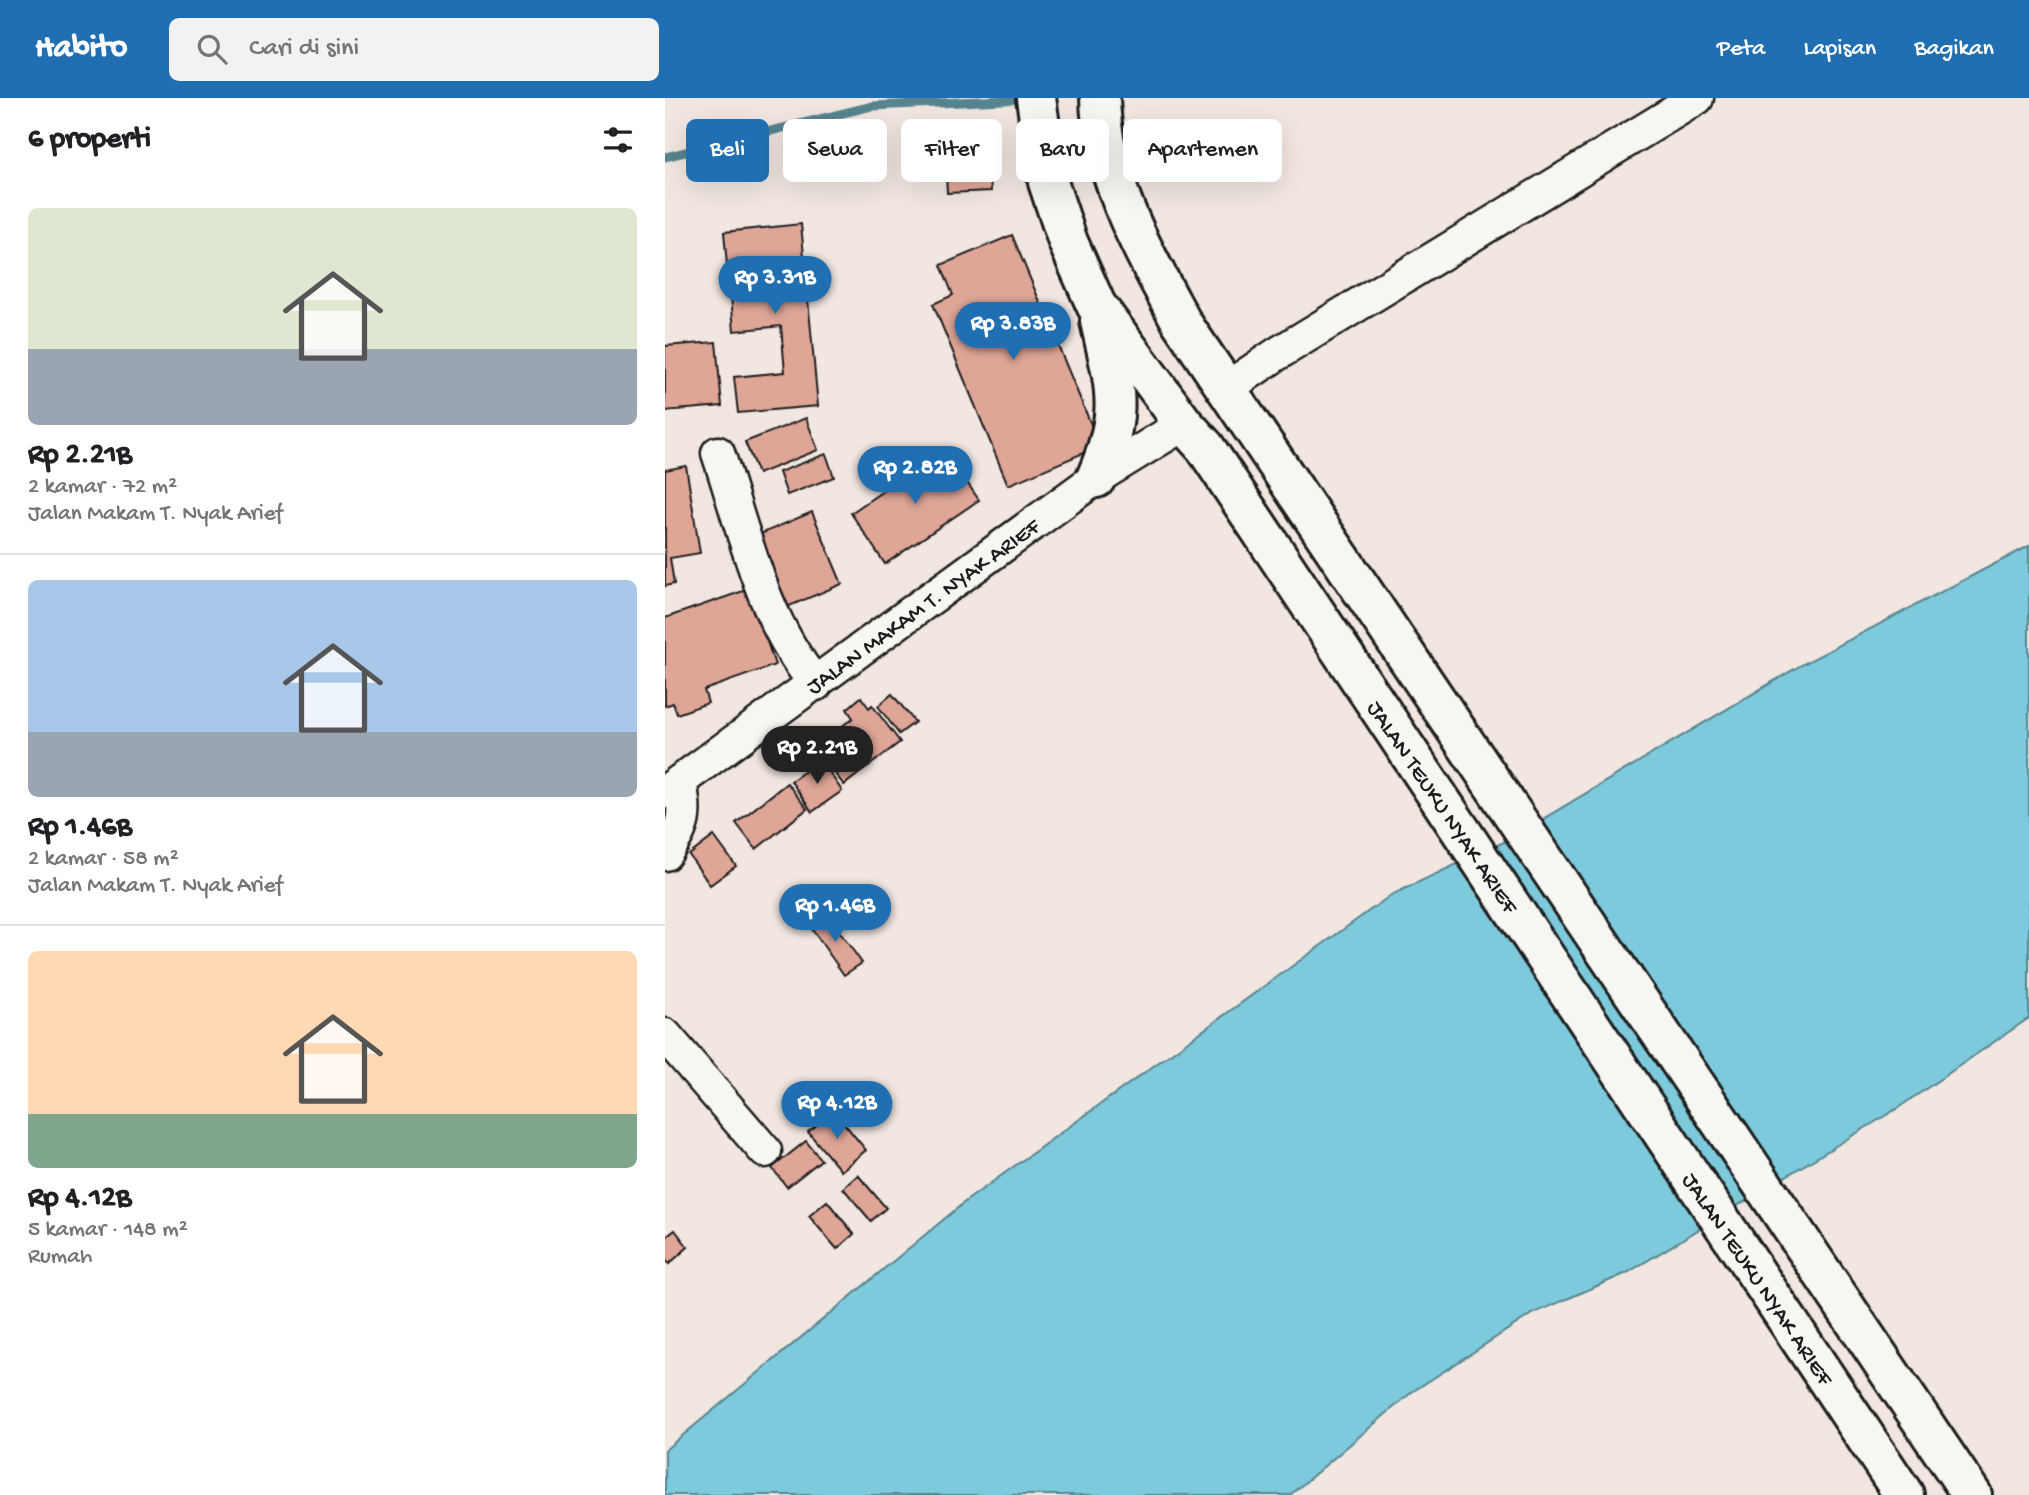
<!DOCTYPE html>
<html lang="id">
<meta charset="utf-8">
<style>
body{margin:0;font-family:"Gochi Hand",sans-serif;background:#f2f2f2;color:#202124;height:100vh;display:flex;flex-direction:column;font-size:26px;white-space:nowrap}
*{box-sizing:border-box;margin:0}
p{font-size:23px;color:#757577}
.icon{flex:none;width:38px;height:38px;fill:none;stroke:currentColor;stroke-width:2;stroke-linecap:round;stroke-linejoin:round}
.map{position:relative;flex:1;overflow:hidden}
.details{display:flex;flex-direction:column;background:#fff;width:665px}
.details>*{flex:none}
.banner{position:absolute;left:21px;top:21px;width:665px;height:63px;display:flex;gap:14px}
.price{position:absolute;translate:-50% -60px;padding:0 16px;border-radius:24px;background:#1f6fb2;color:#fff;font-size:23px;line-height:46px;filter:drop-shadow(0 2px 4px #0008)}
.price::after{content:'';position:absolute;left:50%;top:42px;width:21px;height:16px;margin-left:-10px;background:inherit;clip-path:polygon(0 0,100% 0,50% 100%)}
.price.on{background:#222;color:#fff}
ul{padding:0;list-style:none}
li{display:grid;align-content:center;gap:14px;height:371px;padding:0 28px}
li+li{border-top:2px solid #e0e0e0}
li span{display:grid;place-items:center;height:217px;border-radius:10px;color:#555}
li>.icon{margin-inline-start:auto}
span .icon{width:126px;height:126px;fill:#fffc;stroke-width:1}
li b{font-size:30px}
h2{display:flex;justify-content:space-between;align-items:center;height:84px;padding:0 28px;font-size:30px}
.tag{padding:0 24px;border-radius:10px;background:#fff;box-shadow:0 7px 28px #0002;font-size:24px;line-height:63px}
.tag.on{background:#1f6fb2;color:#fff}
header{display:flex;align-items:center;gap:42px;box-sizing:border-box;height:98px;padding:0 35px;background:#1f6fb2;color:#fff}
header strong{font-size:33px}
nav{display:flex;gap:38px;margin-inline-start:auto;font-size:24px}
.search{width:490px;height:63px;background:#f2f2f2;display:flex;align-items:center;gap:18px;box-sizing:border-box;padding:0 24px;border-radius:10px;color:#757577;font-size:26px}
main{display:flex;flex:1;min-height:0}
.map>svg:first-child{display:block}
.water{fill:#7dcadc;stroke:#56848f;stroke-width:2}
.lines{fill:none;stroke-linecap:round;stroke-linejoin:round}
.stream{stroke:#56848f;stroke-width:9}
.building{fill:#dfa698;stroke:#1c1c1c;stroke-width:2}
.minor-casing{stroke:#1c1c1c;stroke-width:37}
.major-casing{stroke:#1c1c1c;stroke-width:44}
.minor{stroke:#f6f6f2;stroke-width:32}
.major{stroke:#f6f6f2;stroke-width:38}
.labels{text-anchor:middle;stroke-width:5;stroke-linejoin:round;paint-order:stroke}
.street-label{font-size:23px;fill:#1c1c1c;stroke:#f6f6f2}
</style>
<header>
<strong>Habito</strong>
<div class="search"><svg class="icon" aria-label="search" viewBox="0 0 24 24"><circle cx="10" cy="10" r="6"/><path d="M15 15l6 6"/></svg>Cari di sini</div>
<nav><a>Peta</a><a>Lapisan</a><a>Bagikan</a></nav>
</header>
<main>
<section class="details">
<h2>6 properti<svg class="icon" aria-label="filters" viewBox="0 0 24 24"><path d="M4 7h16M4 17h16"/><circle cx="9" cy="7" r="2"/><circle cx="15" cy="17" r="2"/></svg></h2>
<ul>
<li><span style="background:linear-gradient(#dfe7d0 65%,#9aa5b1 0)"><svg class="icon" aria-label="home" viewBox="0 0 24 24"><path d="M3 11l9-7 9 7M6 9v11h12V9"/></svg></span><div><b>Rp 2.21B</b><p>2 kamar · 72 m²</p><p>Jalan Makam T. Nyak Arief</p></div></li>
<li><span style="background:linear-gradient(#a9c7e8 70%,#9aa5b1 0)"><svg class="icon" aria-label="home" viewBox="0 0 24 24"><path d="M3 11l9-7 9 7M6 9v11h12V9"/></svg></span><div><b>Rp 1.46B</b><p>2 kamar · 58 m²</p><p>Jalan Makam T. Nyak Arief</p></div></li>
<li><span style="background:linear-gradient(#ffd9b3 75%,#7fa58c 0)"><svg class="icon" aria-label="home" viewBox="0 0 24 24"><path d="M3 11l9-7 9 7M6 9v11h12V9"/></svg></span><div><b>Rp 4.12B</b><p>5 kamar · 148 m²</p><p>Rumah</p></div></li>
</ul>
</section>
<div class="map">
<svg width="1364" height="1397" viewBox="0 0 1364 1397">
<rect width="100%" height="100%" fill="#f1e6e0"/>
<filter id="ink" filterUnits="userSpaceOnUse"><feTurbulence type="fractalNoise" baseFrequency=".0143" numOctaves="2"/><feDisplacementMap in="SourceGraphic" scale="14" xChannelSelector="R" yChannelSelector="G"/><feConvolveMatrix kernelMatrix="1 2 1 2 8 2 1 2 1" color-interpolation-filters="sRGB"/></filter>
<g filter="url(#ink)">
<path class="water" d="M1364,448V920L1233,1010L962,1175L867,1216L747,1294L625,1397H0V1352L301,1103L726,797L841,743L1136,567Z"/>
<g class="lines">
<path class="stream" d="M0,59L207,8L363,1"/>
</g>
<path class="building" d="M323,52L326,93L282,95L280,55Z
M136,126L153,308L73,315L69,279L120,274L116,228L69,233L66,198L112,194L110,174L63,179L59,134Z
M347,137L435,348L343,387L268,206L288,197L276,167Z
M51,244L57,308L0,313V248Z
M141,320L153,352L93,376L80,344Z
M279,351L314,402L220,466L186,415Z
M161,356L169,379L122,397L114,374Z
M21,368L35,455L5,460L9,486L0,488V372Z
M147,414L177,486L122,509L93,437Z
M84,491L110,567L39,592L43,605L12,616L8,605L0,608V520Z
M227,596L250,624L234,636L213,608Z
M196,599L204,610L207,607L235,644L179,687L160,663L182,646L172,632L188,620L182,611Z
M156,662L177,693L147,714L126,683Z
M122,685L142,711L91,751L71,725Z
M49,738L71,768L45,787L24,757Z
M161,815L197,865L179,877L144,827Z
M169,1013L201,1052L176,1073L143,1034Z
M141,1043L156,1062L122,1089L107,1070Z
M193,1077L221,1110L206,1123L178,1090Z
M162,1103L189,1136L172,1151L144,1118Z
M10,1132L23,1149L4,1166L0,1161V1140Z"/>
<g class="lines">
<g class="minor-casing">
<path id="minor" d="M559,292L612,256L1032,0
M53,355C79,432 97,522 151,586
M0,694L431,380L519,326
M0,756C21,727 21,717 15,683
M0,937L100,1053"/>
</g>
<g class="major-casing">
<path id="major" d="M371,0L383,84L403,144L431,207L519,326L540,349L1239,1397
M435,0C437,83 479,154 517,225L1307,1397
M431,380C460,313 450,290 435,223"/>
</g>
<use href="#minor" class="minor"/>
<use href="#major" class="major"/>
</g>
</g>
<g class="labels">
<g class="street-label">
<text transform="translate(257 507) rotate(-36)" y="8">JALAN MAKAM T. NYAK ARIEF</text>
<text transform="translate(779 708) rotate(56)" y="8">JALAN TEUKU NYAK ARIEF</text>
<text transform="translate(1094 1180) rotate(56)" y="8">JALAN TEUKU NYAK ARIEF</text>
</g>
</g>
</svg>
<b class="price" style="left:110px;top:218px">Rp 3.31B</b>
<b class="price" style="left:348px;top:264px">Rp 3.83B</b>
<b class="price" style="left:250px;top:408px">Rp 2.82B</b>
<b class="price on" style="left:152px;top:688px">Rp 2.21B</b>
<b class="price" style="left:170px;top:846px">Rp 1.46B</b>
<b class="price" style="left:172px;top:1043px">Rp 4.12B</b>
<div class="banner">
<a class="tag on">Beli</a>
<a class="tag">Sewa</a>
<a class="tag">Filter</a>
<a class="tag">Baru</a>
<a class="tag">Apartemen</a>
</div>
</div>
</main>
